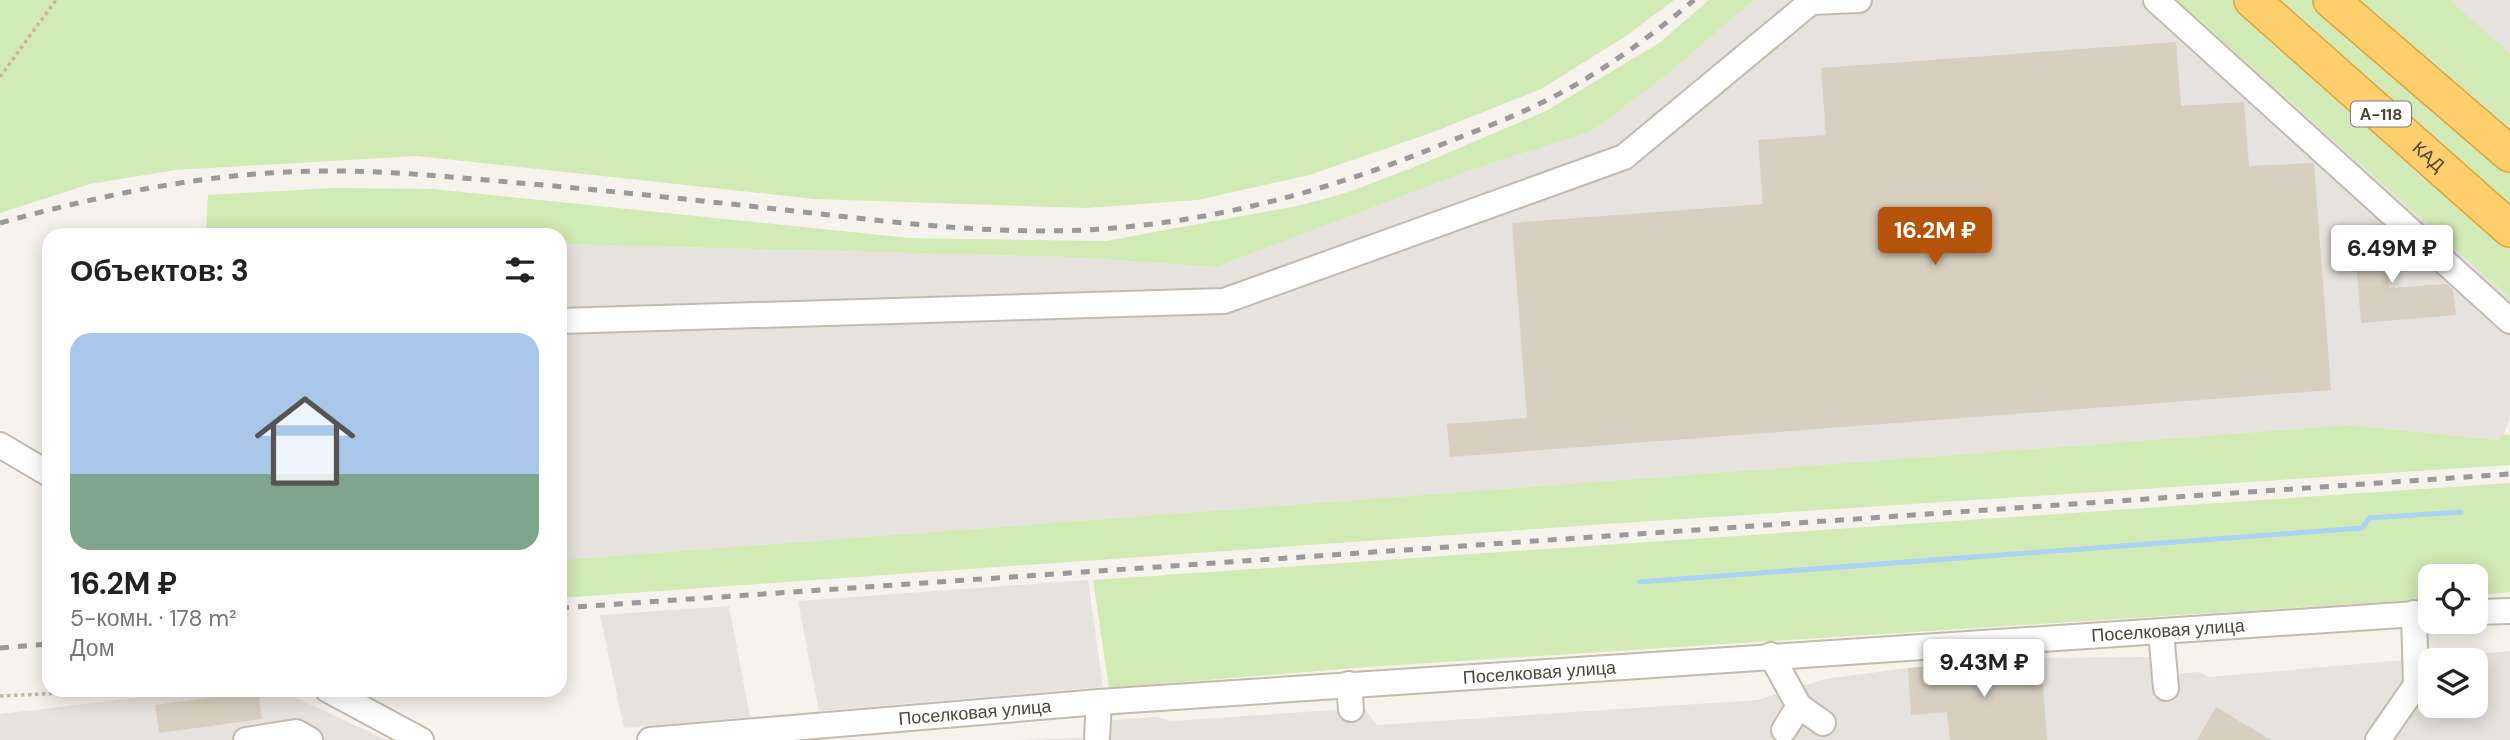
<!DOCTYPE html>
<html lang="ru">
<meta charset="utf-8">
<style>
body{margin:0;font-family:"DM Sans",sans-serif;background:#f2f2f2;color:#222;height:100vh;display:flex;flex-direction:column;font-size:26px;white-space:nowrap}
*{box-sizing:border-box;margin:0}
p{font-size:23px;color:#767676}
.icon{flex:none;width:38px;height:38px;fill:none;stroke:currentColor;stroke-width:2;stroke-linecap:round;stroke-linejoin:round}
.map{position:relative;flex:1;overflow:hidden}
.panel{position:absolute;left:42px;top:228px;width:525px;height:469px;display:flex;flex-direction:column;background:#fff;border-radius:21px;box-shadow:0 4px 18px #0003}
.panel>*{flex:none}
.buttons{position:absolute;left:2418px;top:564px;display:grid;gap:14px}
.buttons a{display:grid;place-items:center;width:70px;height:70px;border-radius:14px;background:#fff;box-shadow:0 4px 18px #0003;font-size:35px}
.price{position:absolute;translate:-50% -60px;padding:0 16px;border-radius:7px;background:#fff;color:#222;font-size:23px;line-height:46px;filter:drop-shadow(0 2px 4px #0008)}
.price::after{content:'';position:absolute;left:50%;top:42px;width:21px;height:16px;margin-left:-10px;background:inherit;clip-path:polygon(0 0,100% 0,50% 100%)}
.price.active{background:#b45309;color:#fff}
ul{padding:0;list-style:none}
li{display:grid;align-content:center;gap:14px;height:371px;padding:0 28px}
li+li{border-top:2px solid #e0e0e0}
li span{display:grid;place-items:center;height:217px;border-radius:21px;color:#555}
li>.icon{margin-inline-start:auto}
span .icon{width:126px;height:126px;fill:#fffc;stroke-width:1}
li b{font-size:30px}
h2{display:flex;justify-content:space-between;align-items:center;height:84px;padding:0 28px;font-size:30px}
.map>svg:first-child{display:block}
.industrial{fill:#e6e2dd;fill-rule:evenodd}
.green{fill:#d2eab5}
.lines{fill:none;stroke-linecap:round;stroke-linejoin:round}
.stream{stroke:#a9d4f2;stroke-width:5}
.building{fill:#d8cfc1}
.minor-casing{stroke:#c2bbae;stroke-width:28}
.highway-casing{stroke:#e0a43c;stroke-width:38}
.path{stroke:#c4b79f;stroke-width:3.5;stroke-dasharray:3.5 3.5;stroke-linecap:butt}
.minor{stroke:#fff;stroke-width:24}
.highway{stroke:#ffcf6e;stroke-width:35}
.rail{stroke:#9a9a9a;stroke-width:5;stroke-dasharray:9 9;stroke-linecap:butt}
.labels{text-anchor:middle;stroke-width:5;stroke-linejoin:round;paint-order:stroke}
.shield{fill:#fff;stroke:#817c74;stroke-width:2}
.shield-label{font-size:16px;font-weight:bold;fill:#4b4439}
.street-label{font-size:18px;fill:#4b4439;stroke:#fff}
</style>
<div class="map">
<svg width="2510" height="740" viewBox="0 0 2510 740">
<rect width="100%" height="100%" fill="#f6f3ec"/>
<path class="industrial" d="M1754,0H2177L2510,298V418L2501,440L2349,425L560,560V244L1068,257L1216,267L1471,170L1592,131L1668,74Z
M2450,0H2510V53Z
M1088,580L1103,687L819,711L798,601Z
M729,606L750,717L624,728L600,615Z
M2510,651V740H1013L1109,737L1112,720L1156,717L1172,721L1364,708L1377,725L1758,700L1825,679L1908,668L2041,658L2150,657L2152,676L2199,672L2209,677ZM2431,660H2476V705H2431Z
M201,690H279L387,740H0V714Z"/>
<path class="green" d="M0,0H1674L1626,36L1541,89L1428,134L1309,175L1197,200L1085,208L814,199L417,156L175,170L90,184L0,213Z
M1709,0H1754L1668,74L1592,131L1471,170L1216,267L1068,257L560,244V234H343L206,229L208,195L333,188L433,189L909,238L1106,241L1302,205L1352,191L1429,161L1546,111L1659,43Z
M2177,0H2450L2510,53V298Z
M2349,425L2500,440L2501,434L2510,435V465L1606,524L560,598V560Z
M2510,483V592L2476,596V576H2431V599L1367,667L1109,688L1093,580Z"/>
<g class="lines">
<path class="stream" d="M1639,582L2362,528L2369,518L2461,512"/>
</g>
<path class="building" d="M2176,42L2181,106L2244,102L2249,166L2314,163L2331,390L1450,457L1447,424L1527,418L1512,223L1763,204L1758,140L1826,135L1821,68Z
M2381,224L2384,227L2389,288L2447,284L2453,290L2456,315L2361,323L2353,226Z
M2041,658L2047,740H1950L1947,712L1911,715L1908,668Z
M258,691L262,719L159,733L155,705Z
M2216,707L2271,740H2197Z"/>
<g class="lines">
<g class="minor-casing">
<g id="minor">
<path d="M2156,0L2510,321"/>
<path d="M560,321L1224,301L1624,157L1811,2L1859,0"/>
<path d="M0,445L49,474"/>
<path d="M2476,612L2510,611"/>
<path d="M2161,632L2166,688"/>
<path d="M1771,655L1799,706L1823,723"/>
<path d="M1349,684L1351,709"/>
<path d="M328,690L421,740"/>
<path d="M1784,730L1799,706"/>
<path d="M1097,737L1099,702"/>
<path d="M246,740L296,732L310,740"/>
<path id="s1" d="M650,740L1099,702L2431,613"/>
<path d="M2378,740L2416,685L2414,613"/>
</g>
</g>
<g class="highway-casing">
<g id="highway">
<path id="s2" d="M2252,0L2510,229"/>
<path d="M2331,0L2510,154"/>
</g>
</g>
<path class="path" d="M0,77L56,0
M0,696L124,690"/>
<use href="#minor" class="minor"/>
<use href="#highway" class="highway"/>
<path class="rail" d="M0,223C105,194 211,172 321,171C380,170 438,176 497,181C605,190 713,202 821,214C908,224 997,234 1085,230C1208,224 1329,191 1443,144C1475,131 1509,119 1541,103C1595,77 1648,39 1694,0
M560,608L2510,474
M0,648L49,644"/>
</g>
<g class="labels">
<rect class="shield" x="2351" y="101.5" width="60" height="25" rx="5"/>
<g class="shield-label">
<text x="2381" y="120">А-118</text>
</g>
<g class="street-label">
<text dy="6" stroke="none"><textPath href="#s2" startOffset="236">КАД</textPath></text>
<text dy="6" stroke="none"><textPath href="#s1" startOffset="1522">Поселковая улица</textPath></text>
<text dy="6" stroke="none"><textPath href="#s1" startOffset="892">Поселковая улица</textPath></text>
<text dy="6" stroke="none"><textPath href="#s1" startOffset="326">Поселковая улица</textPath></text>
</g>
</g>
</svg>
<div class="buttons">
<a><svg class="icon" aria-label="locate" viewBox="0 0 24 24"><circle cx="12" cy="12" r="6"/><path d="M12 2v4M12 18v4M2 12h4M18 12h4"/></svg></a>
<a><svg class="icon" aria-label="layers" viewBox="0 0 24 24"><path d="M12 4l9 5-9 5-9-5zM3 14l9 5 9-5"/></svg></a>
</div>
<b class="price active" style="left:1935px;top:267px">16.2M ₽</b>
<b class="price" style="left:2392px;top:285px">6.49M ₽</b>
<b class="price" style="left:1984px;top:699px">9.43M ₽</b>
<section class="panel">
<h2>Объектов: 3<svg class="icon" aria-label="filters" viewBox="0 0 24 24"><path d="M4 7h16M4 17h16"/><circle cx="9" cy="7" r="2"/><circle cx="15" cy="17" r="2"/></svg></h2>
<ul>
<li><span style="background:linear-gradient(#a9c7e8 65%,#7fa58c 0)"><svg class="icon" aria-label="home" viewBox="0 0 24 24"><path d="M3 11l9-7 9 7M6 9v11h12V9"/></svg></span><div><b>16.2M ₽</b><p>5-комн. · 178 m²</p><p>Дом</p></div></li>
</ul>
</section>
</div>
